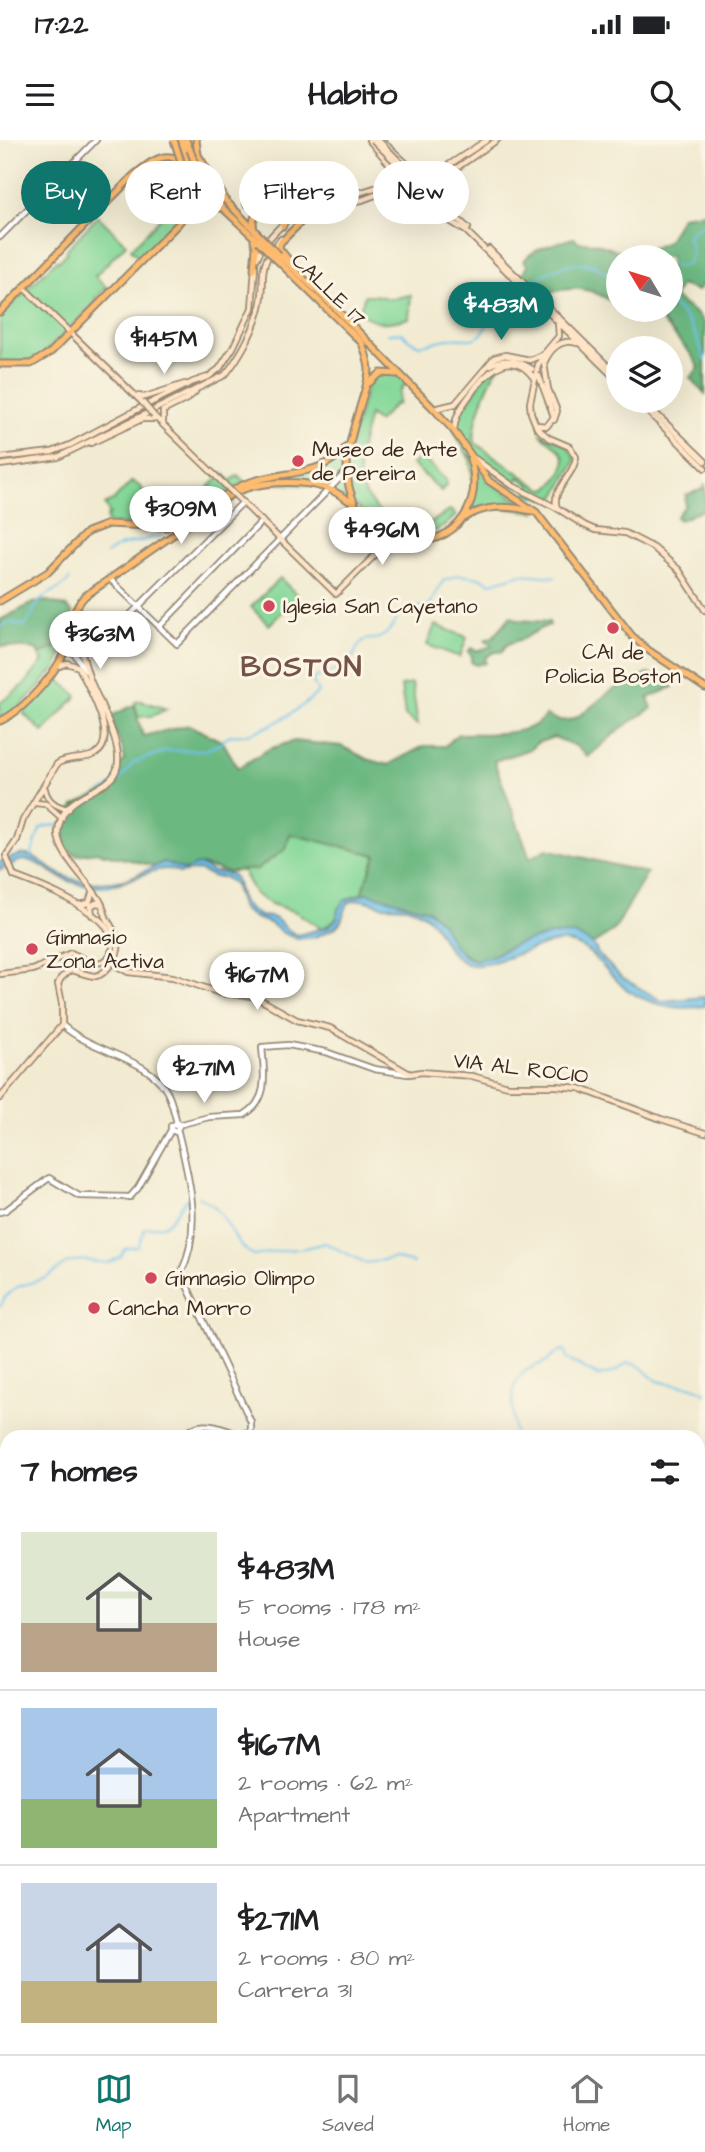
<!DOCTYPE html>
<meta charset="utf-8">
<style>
body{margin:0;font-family:"Architects Daughter",sans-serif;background:#f2f2f2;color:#202124;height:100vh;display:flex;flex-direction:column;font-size:26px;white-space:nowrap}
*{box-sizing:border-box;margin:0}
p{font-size:23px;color:#757577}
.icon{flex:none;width:38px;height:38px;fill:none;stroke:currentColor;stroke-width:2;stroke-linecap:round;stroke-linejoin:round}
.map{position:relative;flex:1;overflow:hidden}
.sheet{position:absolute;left:0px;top:1290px;width:705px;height:625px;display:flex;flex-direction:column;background:#fff;border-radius:21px 21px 0 0;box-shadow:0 7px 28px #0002}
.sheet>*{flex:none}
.hud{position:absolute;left:21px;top:21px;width:663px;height:63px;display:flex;gap:14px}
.needle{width:46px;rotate:308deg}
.controls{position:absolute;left:606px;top:105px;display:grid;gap:14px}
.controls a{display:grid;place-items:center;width:77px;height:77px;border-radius:50%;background:#fff;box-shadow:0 7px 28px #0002;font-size:35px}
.price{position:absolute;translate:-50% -60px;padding:0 16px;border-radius:24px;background:#fff;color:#222;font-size:23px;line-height:46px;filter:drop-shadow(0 2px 4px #0008)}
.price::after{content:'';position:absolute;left:50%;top:42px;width:21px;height:16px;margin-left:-10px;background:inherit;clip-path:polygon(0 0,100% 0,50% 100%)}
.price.on{background:#0f766e;color:#fff}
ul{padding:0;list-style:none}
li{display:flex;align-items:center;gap:21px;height:175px;padding:0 21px}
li+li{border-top:2px solid #e0e0e0}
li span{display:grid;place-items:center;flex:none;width:196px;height:140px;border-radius:0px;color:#555}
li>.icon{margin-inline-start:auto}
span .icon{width:84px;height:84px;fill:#fffc;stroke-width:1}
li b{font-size:30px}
h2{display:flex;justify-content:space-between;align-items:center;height:84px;padding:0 21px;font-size:30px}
.pill{padding:0 24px;border-radius:32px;background:#fff;box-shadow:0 7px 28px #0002;font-size:24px;line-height:63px}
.pill.on{background:#0f766e;color:#fff}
.status{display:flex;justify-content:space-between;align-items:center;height:49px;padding:0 35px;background:#fff;direction:ltr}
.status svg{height:19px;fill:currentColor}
header{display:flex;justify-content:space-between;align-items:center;height:91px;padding:0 21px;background:#fff;font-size:32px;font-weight:700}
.dock{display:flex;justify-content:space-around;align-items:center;height:98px;border-top:2px solid #e0e0e0;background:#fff;font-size:19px;color:#757577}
.dock a{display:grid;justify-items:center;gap:4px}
.dock .on{color:#0f766e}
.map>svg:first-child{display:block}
.green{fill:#85d899;stroke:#60815c;stroke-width:2}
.forest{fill:#6cb881;stroke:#547150;stroke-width:2}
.water{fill:#6fc2eb;stroke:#557684;stroke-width:2}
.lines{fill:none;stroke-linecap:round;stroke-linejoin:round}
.stream{stroke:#6fc2eb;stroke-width:2}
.tertiary-casing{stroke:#968a78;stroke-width:8}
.secondary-casing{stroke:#968a78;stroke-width:8}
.primary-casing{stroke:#968a78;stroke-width:9}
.tertiary{stroke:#fff;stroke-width:4.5}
.secondary{stroke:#ffe4c6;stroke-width:4.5}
.primary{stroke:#febc70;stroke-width:5}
.tertiary-bridge-casing{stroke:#968a78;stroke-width:8;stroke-linecap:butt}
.secondary-bridge-casing{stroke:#968a78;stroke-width:8;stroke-linecap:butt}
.primary-bridge-casing{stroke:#968a78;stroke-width:9;stroke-linecap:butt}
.tertiary-bridge{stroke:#fff;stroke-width:4.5}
.secondary-bridge{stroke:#ffe4c6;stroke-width:4.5}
.primary-bridge{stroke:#febc70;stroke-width:5}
.poi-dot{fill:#d1495b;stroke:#fcf5e5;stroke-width:2.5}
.labels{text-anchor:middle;stroke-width:6;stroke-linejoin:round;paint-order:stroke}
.street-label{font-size:21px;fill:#3b2a1e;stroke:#fcf5e5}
.poi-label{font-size:21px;fill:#3b2a1e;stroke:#fcf5e5;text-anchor:start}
.district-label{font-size:28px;font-weight:bold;letter-spacing:2px;fill:#745248;stroke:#fcf5e5}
</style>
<div class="status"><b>17:22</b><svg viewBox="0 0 49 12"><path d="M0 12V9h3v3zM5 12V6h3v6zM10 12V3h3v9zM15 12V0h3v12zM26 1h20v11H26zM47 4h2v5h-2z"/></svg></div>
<header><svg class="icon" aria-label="menu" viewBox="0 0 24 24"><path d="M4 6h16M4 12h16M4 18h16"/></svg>Habito<svg class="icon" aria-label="search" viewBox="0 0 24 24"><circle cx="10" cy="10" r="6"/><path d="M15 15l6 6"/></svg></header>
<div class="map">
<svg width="705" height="1914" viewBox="0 0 705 1914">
<rect width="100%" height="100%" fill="#fcf5e5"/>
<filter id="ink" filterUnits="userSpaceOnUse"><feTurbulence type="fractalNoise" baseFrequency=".0143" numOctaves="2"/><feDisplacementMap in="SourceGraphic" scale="14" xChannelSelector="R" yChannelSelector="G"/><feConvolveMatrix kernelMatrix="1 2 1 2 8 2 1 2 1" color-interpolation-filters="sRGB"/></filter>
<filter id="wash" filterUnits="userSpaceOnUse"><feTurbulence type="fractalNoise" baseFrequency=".00686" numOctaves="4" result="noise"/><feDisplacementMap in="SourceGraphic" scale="28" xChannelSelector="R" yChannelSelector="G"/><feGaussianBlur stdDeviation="1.57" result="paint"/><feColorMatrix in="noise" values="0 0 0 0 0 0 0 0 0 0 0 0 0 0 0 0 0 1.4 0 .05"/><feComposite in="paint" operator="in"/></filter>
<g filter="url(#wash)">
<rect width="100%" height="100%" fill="#f2ebd1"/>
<path class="green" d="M160,22L174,25L199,46L196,60L140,118L131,109L166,72L138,46L146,31Z
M98,76L126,104L95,136L109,150L105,149L96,158L98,160L40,217L21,222L0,221V176L57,120L59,121L67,113L66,110Z
M365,155H375L390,159L411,155L409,178C386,184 380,185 359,173Z
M499,227C488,240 471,287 475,303L540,348L546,349C554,346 556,340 561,333C573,313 553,307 540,293L567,305L576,320L556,356L546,359L527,354L531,346L519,337L513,346L468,313L489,341L536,372L494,367L461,380L474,352L470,320L454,291L456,277L488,232Z
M393,233L407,242L400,251L398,265L395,264L378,282L369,275C364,296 356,317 360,339C363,360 393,393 417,388C428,386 441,376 450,370L456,375C442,391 426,396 406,401L376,387L355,365L320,346L262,343V340L322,326L350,304L367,245L375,236Z
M422,317L446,340L447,344L441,351L412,324Z
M223,333L231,341L238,335L245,342L186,379L171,385L108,384L107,376L110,374L105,365L114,360L132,341L142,348L144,362L150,371L156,367L172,385Z
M280,438L298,456L269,485L251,467Z
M435,485L467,497L460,517L427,505Z
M66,502L57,527L17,570L0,581V563L25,544L43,521L39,515Z
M56,537L77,556L43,592L23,573Z
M412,544L418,585L405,576L401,546Z
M141,561L167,569L152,576L138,577L135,562Z
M290,693L376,715L367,753C351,755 339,762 337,778L322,789L296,772L271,764L255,754L244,734L239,719Z
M7,1719V1849L0,1854V1721Z"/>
<path class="forest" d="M701,73L705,74V140L698,151L681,145L674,156C682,167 700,171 705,186C705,195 705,241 705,254L690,238L699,228L691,214L659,178L660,170H670V117H618V166C591,146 573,145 542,155L521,136L528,126L524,121C533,107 558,103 574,98L579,102L595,103L633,116L667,102L682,76Z
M705,344V370C697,370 689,378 679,380L676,377L685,366L686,355L703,349Z
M47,461L67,467L73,473L66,502L39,515L36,509L0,506V480L33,463Z
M511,476L518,480L549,482L550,485C539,488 534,493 525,498C515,503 507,500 502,512H494L485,518L486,523L476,525L471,522L472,516L468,512L471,508L477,511L492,506L485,500L493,497Z
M649,534L671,542L673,547L648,558L652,568L620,589L588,617L576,606L554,597L537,603L530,609L494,621L530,718L547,709L647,733L615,789L593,804L566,794L505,809L479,823L452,807L440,786L414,767L360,757L376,715L290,694L286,709L257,729L227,732L202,725L185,730L154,726L97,712L77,715L65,708L58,691L74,666L117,645L118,627L125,620L123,610L109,577L134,565L143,596L189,585L223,602L238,628L269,609L294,601L341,606L367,619L388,625L424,606H445L458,594C483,593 531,598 546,575C574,593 591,563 613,550C624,543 638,539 649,534Z
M7,1849L8,1908L0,1914V1854Z
M90,1908H152L148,1914H110Z
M164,1908H246L243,1914H168Z
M569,1908H620L618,1914H568Z"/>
<path class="water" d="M19,715C34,713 41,722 53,730C71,742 102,746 123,740C137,736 150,728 164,722L185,730C197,724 202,723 212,732C246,733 231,740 243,762C245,766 256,774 260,776C266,778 271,775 276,779C284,786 288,792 298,795L328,787L337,778L338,769L345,760L367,753L428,770L441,782L454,806L466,817L475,820L492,816L516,804L551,795L574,794L593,804L598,814L621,837L662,861L705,857V866C677,871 653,866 629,851C604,834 591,798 556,802C533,805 483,833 465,823C436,807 445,779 410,768C402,765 392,767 384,766C371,763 361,756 348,763L341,781L335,788L315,797L297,799L283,793L270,783L255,778L242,769L234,744L224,737H214L199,730L179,733C162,719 125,747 102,747C87,746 73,744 60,737C48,731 39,721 25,720C16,720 8,727 0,730V722Z"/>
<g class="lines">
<path class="stream" d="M670,124L680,127L688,124L692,110L687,96L693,90L705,85
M532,141C553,129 577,116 601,129C608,134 612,139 618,144
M670,165C689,174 699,201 705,220
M387,194L402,193C420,213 426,202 447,199C470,196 480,209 490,176
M106,414L119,406L161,396
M400,475L419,467L429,466L443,441L458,435L481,438L491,443L522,434L555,437
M0,488L9,482L24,486C32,478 34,465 43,458C53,449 60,452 70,439
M31,716L40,689L46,686L65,685L81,668L122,638L133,623L165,611L206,610L219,604L230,595C255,599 301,570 318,552L312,540C323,533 337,532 347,524C355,518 355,507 363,501C369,498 367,500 374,499C387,497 391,488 397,479
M198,1057C230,1068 227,1102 255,1116L271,1112L306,1108L325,1103L366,1123L394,1118L413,1123
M0,1167L5,1157L17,1147L46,1138L67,1123L80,1120L108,1123L120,1117L125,1109L138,1107L145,1088C151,1087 158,1087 163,1086C172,1083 180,1066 187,1059
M365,1297L390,1293L395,1297
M514,1297C516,1276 504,1244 527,1230C533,1226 540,1224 547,1221C554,1216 556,1210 565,1210L567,1219L599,1236L615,1232L627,1223C646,1225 642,1232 656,1240C669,1247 691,1241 705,1253
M0,1416L7,1413
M698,1729L699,1726H705
M698,1879L705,1883
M0,1880L7,1875
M181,1908L188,1914
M608,1908L616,1914
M217,1914L223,1908
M678,1914L680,1908"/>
</g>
</g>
<g filter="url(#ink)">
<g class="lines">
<g class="tertiary-casing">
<path id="tertiary" d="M0,97L96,0
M110,439L177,504L346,332
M159,487L262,381
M83,494H106L116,489L243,362
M71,509L86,531
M62,885C93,913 149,917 167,952C172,961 174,973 177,983
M178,985L209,977L244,975C270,960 264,932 262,907L288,905L326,912L374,929L408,934
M178,992C189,1038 203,1087 181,1133L251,1282V1290L242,1296C225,1289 197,1276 184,1297
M0,1072L6,1070L49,1038L79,1056L130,1057L138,1048L171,990V986L175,984L179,986L176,992L171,990"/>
</g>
<g class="secondary-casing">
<path id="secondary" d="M369,0L392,27L393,32L388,44
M381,0L409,26L423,36L425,46L417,53
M393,27L405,38
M419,32L441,30L487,0
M425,41L455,29L497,0
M425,44L454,74
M246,64C266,55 291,62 312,61C346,58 367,51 398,40H404
M453,75L468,88
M297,83L312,69L362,60L397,47L417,53L442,76L466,91
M464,89L618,241
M489,109L618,236
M257,118C264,99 294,73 310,61
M24,148L143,263
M488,226C504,217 518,220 532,229
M137,256L145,257L185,244
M637,261L705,328
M643,261L705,321
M434,269L455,264L494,218L505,215L530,220L542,215
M154,276L224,344
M554,280L557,271L548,249L544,223C550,209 561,198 577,203
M163,284V271L187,259L195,252
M537,285L547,286L554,277L539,236
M454,291C455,273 465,262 476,247C492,227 513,210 534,238
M91,303L142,279H157
M0,318L52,312L70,305L142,267L193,242L208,237L219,229L233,208L252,168L255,127
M474,318L513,346L557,368L584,385L595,390L625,393L654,408L679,430L705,470
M0,325L58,317L225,235C239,218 253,193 259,171C269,137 252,132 281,99
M237,357L336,454L375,415L401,400
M557,368C550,350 575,335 576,317L570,307L549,298L537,288L531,273L530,263L538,225L543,215L559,196L558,183
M45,649C47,661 57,667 69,669
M35,663L46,664L62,678
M78,765L89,763L92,753
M92,775L91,766L96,763L102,764
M111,812V816L117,826L128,832L173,837L220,853L254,856L297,880L330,888L410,934L421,932L472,936L508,946H556L579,948L661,979L705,993
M0,834L33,830L71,813C79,816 88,823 96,823C121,821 114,792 101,781C76,760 44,747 14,736L6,716L17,700L23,680L57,624C68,616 84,621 95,614C121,600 87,546 79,527L67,523L57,527
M0,958L62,885V864L58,844L61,838L70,830C78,831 88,836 96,836C103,835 108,828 112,823C125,804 116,795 107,779C104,773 103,765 99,759C88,741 57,713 58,692C61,653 104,654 115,633C128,610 97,560 89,537C83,519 78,498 75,480L77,470
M0,1721L7,1719"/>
</g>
<g class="primary-casing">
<path id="primary" d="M181,0L189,23
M186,0L190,10
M196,0L198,15L223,55
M185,34L181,52L172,59H162L151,49C146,28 163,20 180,28L258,101
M189,70L212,65L220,68
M254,89C249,70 268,65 283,72V86
M279,115L336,169L434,269L454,291L489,341L536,372L632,496L648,510L705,548
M276,119L362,203C365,211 368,220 369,229C369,239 365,250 362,260C352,294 338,329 355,364C360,375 370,384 380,390C434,424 489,377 470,319
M295,128L279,108L280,103L302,81
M254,130L256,107L254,100
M0,172L134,35C155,19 163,10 189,23L262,98
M0,224H31L51,212L178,84L196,60
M369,243L381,233L397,234
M235,349C263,332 305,337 329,322C337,317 343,311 350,304
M464,378C485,365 507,365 532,371
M0,461L48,432L87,392L108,384L166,387L186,379L227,354
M0,581C23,571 59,531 66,507C71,487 70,472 85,456L232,354C257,341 298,339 326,348C336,351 346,359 355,365"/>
</g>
<use href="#tertiary" class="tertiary"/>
<use href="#secondary" class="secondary"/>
<use href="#primary" class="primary"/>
<g class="tertiary-bridge-casing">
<path id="tertiary-bridge" d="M73,499L83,494"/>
</g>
<g class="secondary-bridge-casing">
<path id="secondary-bridge" d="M373,0L451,77
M378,0L447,69
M143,263L154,276
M224,344L237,357"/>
</g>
<g class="primary-bridge-casing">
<path id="primary-bridge" d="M174,0L185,34
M190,10L200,36L196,60
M262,98L279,115
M258,101L276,119"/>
</g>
<use href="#tertiary-bridge" class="tertiary-bridge"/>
<use href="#secondary-bridge" class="secondary-bridge"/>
<use href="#primary-bridge" class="primary-bridge"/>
</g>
</g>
<g class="poi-dot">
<circle cx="298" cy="321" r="7"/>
<circle cx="269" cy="466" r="7"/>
<circle cx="613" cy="488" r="7"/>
<circle cx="32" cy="809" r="7"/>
<circle cx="151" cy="1138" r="7"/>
<circle cx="94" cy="1168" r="7"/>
</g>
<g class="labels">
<g class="street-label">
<text transform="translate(329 149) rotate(44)" y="7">CALLE 17</text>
<text transform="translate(521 928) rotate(7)" y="7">VIA AL ROCIO</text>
</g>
<g class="poi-label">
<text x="312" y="316">Museo de Arte<tspan x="312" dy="24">de Pereira</tspan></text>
<text x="283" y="473">Iglesia San Cayetano</text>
<text x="613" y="519" text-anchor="middle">CAI de<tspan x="613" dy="24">Policia Boston</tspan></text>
<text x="46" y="804">Gimnasio<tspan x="46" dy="24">Zona Activa</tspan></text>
<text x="165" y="1145">Gimnasio Olimpo</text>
<text x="108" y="1175">Cancha Morro</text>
</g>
<g class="district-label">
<text x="302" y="536">BOSTON</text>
</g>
</g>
</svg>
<div class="controls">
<a><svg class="needle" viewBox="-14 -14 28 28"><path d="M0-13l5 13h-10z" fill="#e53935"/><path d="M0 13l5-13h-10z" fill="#757577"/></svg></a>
<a><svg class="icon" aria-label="layers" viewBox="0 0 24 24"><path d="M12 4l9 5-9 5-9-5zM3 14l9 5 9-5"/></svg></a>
</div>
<b class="price on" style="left:501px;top:202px">$483M</b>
<b class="price" style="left:164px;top:236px">$145M</b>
<b class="price" style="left:181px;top:406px">$309M</b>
<b class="price" style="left:382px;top:427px">$496M</b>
<b class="price" style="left:100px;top:531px">$363M</b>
<b class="price" style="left:257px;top:872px">$167M</b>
<b class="price" style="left:204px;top:965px">$271M</b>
<div class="hud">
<a class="pill on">Buy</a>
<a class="pill">Rent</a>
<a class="pill">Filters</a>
<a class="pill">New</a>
</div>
<section class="sheet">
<h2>7 homes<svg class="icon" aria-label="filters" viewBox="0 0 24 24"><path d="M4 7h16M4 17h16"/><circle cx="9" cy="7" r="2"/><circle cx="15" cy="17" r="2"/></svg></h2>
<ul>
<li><span style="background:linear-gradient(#dfe7d0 65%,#b9a48a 0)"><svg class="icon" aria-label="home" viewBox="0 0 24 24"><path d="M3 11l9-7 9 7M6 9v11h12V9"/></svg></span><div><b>$483M</b><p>5 rooms · 178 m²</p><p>House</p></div></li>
<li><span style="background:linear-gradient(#a9c7e8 65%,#8fb573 0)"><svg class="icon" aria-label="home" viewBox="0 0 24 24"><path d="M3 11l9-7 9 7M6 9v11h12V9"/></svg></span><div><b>$167M</b><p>2 rooms · 62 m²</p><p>Apartment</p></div></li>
<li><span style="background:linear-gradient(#c9d6e8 70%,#c2b280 0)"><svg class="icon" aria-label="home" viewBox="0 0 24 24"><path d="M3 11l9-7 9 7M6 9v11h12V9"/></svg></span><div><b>$271M</b><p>2 rooms · 80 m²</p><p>Carrera 31</p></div></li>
</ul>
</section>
</div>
<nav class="dock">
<a class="on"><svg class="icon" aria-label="map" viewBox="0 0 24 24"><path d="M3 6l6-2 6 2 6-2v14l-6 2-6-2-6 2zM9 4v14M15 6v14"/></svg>Map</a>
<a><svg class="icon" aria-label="saved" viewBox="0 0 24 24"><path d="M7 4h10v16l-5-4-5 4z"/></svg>Saved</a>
<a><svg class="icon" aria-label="home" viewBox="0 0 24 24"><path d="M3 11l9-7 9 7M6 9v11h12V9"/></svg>Home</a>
</nav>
